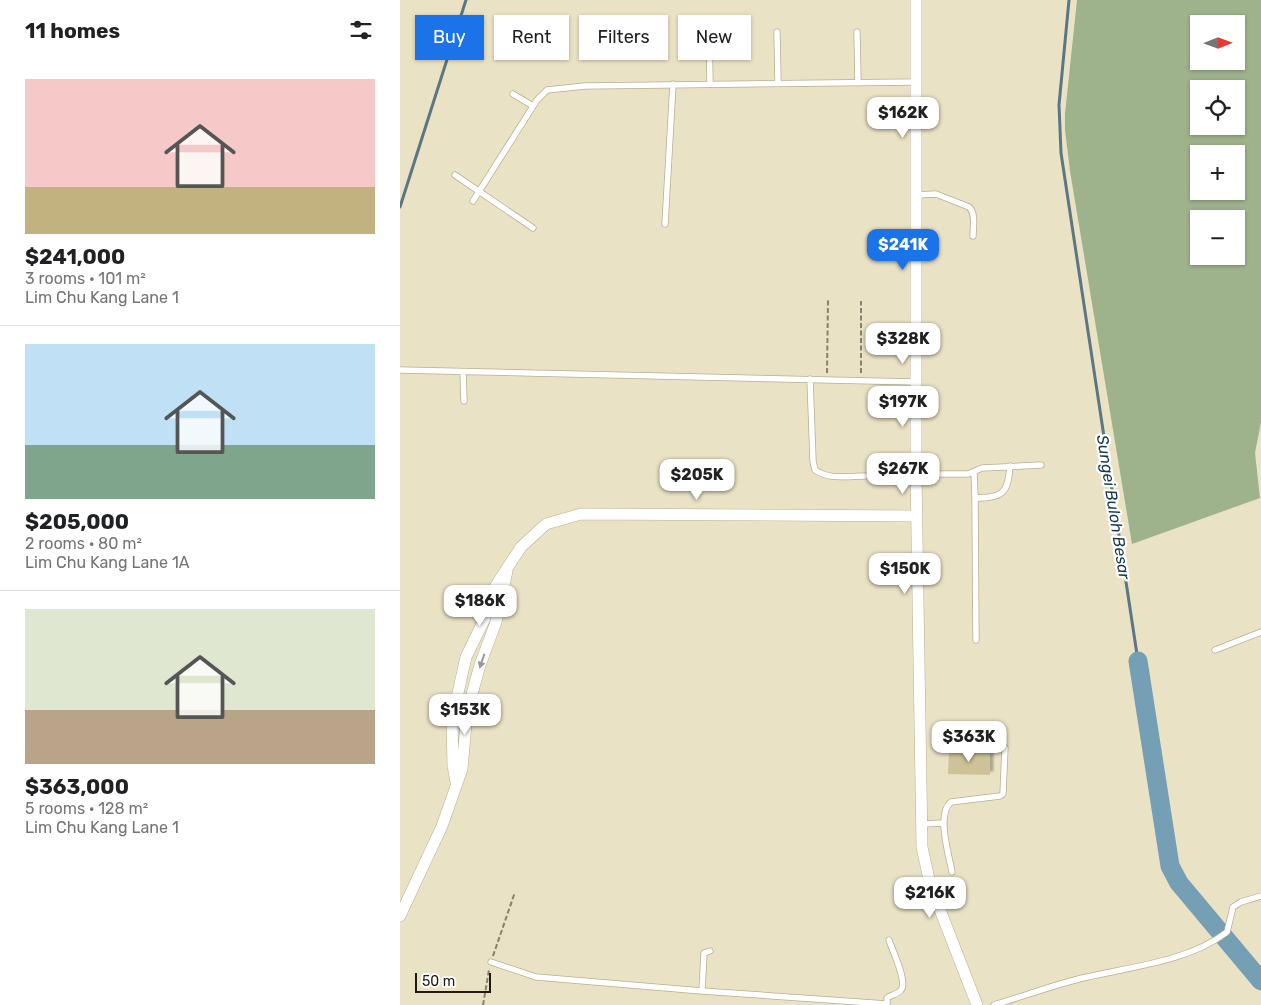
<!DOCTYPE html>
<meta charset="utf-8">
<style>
body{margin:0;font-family:Rubik,sans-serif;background:#f6f6f6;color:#202124;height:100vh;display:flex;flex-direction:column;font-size:19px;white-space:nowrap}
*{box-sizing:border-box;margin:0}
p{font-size:16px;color:#757577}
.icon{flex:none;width:28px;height:28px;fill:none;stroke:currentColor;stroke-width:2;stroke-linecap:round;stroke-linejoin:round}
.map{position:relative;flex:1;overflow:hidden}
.details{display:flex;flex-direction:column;background:#fff;width:400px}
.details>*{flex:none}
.hud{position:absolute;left:15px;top:15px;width:475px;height:45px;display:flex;gap:10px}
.needle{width:32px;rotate:89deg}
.buttons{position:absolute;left:790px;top:15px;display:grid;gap:10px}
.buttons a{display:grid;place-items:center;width:55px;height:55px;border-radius:0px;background:#fff;box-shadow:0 1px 4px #0004;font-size:25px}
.scale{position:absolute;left:15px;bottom:12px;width:76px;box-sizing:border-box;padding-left:5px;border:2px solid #1d1a0f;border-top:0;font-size:14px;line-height:18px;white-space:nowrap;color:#1d1a0f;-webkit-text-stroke:4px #fff;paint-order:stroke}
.price{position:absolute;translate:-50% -42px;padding:0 11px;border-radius:10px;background:#fff;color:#222;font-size:16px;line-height:32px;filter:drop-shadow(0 1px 2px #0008)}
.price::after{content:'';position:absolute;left:50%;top:30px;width:15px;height:11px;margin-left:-8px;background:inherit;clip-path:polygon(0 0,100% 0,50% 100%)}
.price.active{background:#1a73e8;color:#fff}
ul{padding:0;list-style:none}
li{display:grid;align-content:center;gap:10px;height:265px;padding:0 25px}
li+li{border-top:1px solid #e0e0e0}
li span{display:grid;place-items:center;height:155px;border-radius:0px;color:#555}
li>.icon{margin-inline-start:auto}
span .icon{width:90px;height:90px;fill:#fffc;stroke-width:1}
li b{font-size:21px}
h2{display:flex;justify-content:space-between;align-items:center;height:60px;padding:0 25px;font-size:21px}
.pill{padding:0 18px;border-radius:0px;background:#fff;box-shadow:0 1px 4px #0004;font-size:18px;line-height:45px}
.pill.active{background:#1a73e8;color:#fff}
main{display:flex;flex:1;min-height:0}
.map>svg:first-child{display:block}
.forest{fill:#9eb28c;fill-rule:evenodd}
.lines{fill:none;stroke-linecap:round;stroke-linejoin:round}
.stream{stroke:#5a7783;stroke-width:3}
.river{stroke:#749fb5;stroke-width:19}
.building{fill:#cec298;filter:url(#shadow)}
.service-casing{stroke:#b7af93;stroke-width:7}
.minor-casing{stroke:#b7af93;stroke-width:12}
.path{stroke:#87816d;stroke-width:2;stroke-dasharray:5 2.5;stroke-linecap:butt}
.service{stroke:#fff;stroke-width:5.5}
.minor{stroke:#fff;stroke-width:11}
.oneway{fill:#999893}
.labels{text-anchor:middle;stroke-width:4.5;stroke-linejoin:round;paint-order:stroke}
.water-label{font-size:16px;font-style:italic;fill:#13394a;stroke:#fff}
</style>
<main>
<section class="details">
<h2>11 homes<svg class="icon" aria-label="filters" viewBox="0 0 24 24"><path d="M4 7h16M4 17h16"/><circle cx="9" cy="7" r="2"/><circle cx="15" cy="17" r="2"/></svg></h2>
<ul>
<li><span style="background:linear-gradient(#f6c9c9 70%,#c2b280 0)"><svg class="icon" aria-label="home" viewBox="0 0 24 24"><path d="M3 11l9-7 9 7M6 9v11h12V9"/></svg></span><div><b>$241,000</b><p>3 rooms · 101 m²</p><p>Lim Chu Kang Lane 1</p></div></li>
<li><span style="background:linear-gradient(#bfe0f5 65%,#7fa58c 0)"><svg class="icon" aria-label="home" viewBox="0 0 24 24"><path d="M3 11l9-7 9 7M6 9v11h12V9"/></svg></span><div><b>$205,000</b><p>2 rooms · 80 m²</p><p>Lim Chu Kang Lane 1A</p></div></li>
<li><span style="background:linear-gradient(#dfe7d0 65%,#b9a48a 0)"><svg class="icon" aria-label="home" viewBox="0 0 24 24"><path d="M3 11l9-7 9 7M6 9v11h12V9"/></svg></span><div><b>$363,000</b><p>5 rooms · 128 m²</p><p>Lim Chu Kang Lane 1</p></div></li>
</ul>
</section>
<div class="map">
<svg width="861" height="1005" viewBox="0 0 861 1005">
<defs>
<filter id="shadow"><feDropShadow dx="3.5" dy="-3.5" stdDeviation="1" flood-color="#0004"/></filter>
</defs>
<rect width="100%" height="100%" fill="#eae2c5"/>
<path class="forest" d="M677,0H861V422L855,453L860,498L732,544L670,171L665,130V114ZM799,24H836V61H799ZM799,89H836V126H799ZM799,154H836V191H799ZM799,219H836V256H799Z"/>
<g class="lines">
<path class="stream" d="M669,0L659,105L661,153L738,661
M0,207L66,0"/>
<path class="river" d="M738,661L770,866L779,883L861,981"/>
</g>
<path class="building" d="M549,751H590V775L548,774Z"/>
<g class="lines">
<g class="service-casing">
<path id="service" d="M288,24L306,25L309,28L310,83
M377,32L378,83
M457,32L458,83
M113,94L133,106
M55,175L133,228
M516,195L536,194L569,207C576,213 573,227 573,236
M73,201L137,100L147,90L185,86L516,82
M265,224L273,84
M0,370L516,382
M63,372L64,401
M410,379L413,461L415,470C429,480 447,476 465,476
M574,472L575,498L576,640
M516,474H568L582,468L641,465
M575,498C603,498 608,493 610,466
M815,650L861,632
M521,824L543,823
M552,872C549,855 536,814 551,802L600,796L603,794L605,748
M91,962L136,977L302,991L487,1004
M302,991L304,953L310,951
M487,1005V998C491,995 498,994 501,990C508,982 492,950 489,940
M594,1005C621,997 648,987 675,980C724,967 785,964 827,932L833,907L841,902L861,896"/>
</g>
<g class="minor-casing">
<path id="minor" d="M516,0V474L522,847L530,884L577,1005
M56,782L53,766L52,720L66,657L85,618L93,590L121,547L146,524L181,514L517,516
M0,916L42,826L62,769L66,724L72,694L80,665L96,622L107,571"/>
</g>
<path class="path" d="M427,373L428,300
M461,373V301
M93,956L115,892
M83,1005L89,970"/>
<use href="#service" class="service"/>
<use href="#minor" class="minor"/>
</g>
<defs><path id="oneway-solid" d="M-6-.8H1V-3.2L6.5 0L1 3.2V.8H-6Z" transform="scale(1.25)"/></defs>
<use class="oneway" href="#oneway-solid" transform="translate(82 661) rotate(109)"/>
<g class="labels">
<g class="water-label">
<text transform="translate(714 507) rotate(81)" y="6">Sungei Buloh Besar</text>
</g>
</g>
</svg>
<div class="buttons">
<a><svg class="needle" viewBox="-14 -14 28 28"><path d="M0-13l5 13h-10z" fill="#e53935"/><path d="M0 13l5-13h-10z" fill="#757577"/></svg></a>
<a><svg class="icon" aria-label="locate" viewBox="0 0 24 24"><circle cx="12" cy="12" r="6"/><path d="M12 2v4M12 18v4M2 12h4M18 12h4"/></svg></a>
<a>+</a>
<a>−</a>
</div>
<div class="scale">50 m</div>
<b class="price" style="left:503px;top:139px">$162K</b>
<b class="price active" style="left:503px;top:271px">$241K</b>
<b class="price" style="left:503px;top:365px">$328K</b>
<b class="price" style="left:503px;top:428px">$197K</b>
<b class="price" style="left:503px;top:495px">$267K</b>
<b class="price" style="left:297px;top:501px">$205K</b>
<b class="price" style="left:505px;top:595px">$150K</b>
<b class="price" style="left:80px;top:627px">$186K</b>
<b class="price" style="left:65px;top:736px">$153K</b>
<b class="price" style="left:569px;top:763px">$363K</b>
<b class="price" style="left:530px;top:919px">$216K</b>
<div class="hud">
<a class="pill active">Buy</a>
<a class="pill">Rent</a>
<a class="pill">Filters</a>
<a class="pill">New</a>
</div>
</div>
</main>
